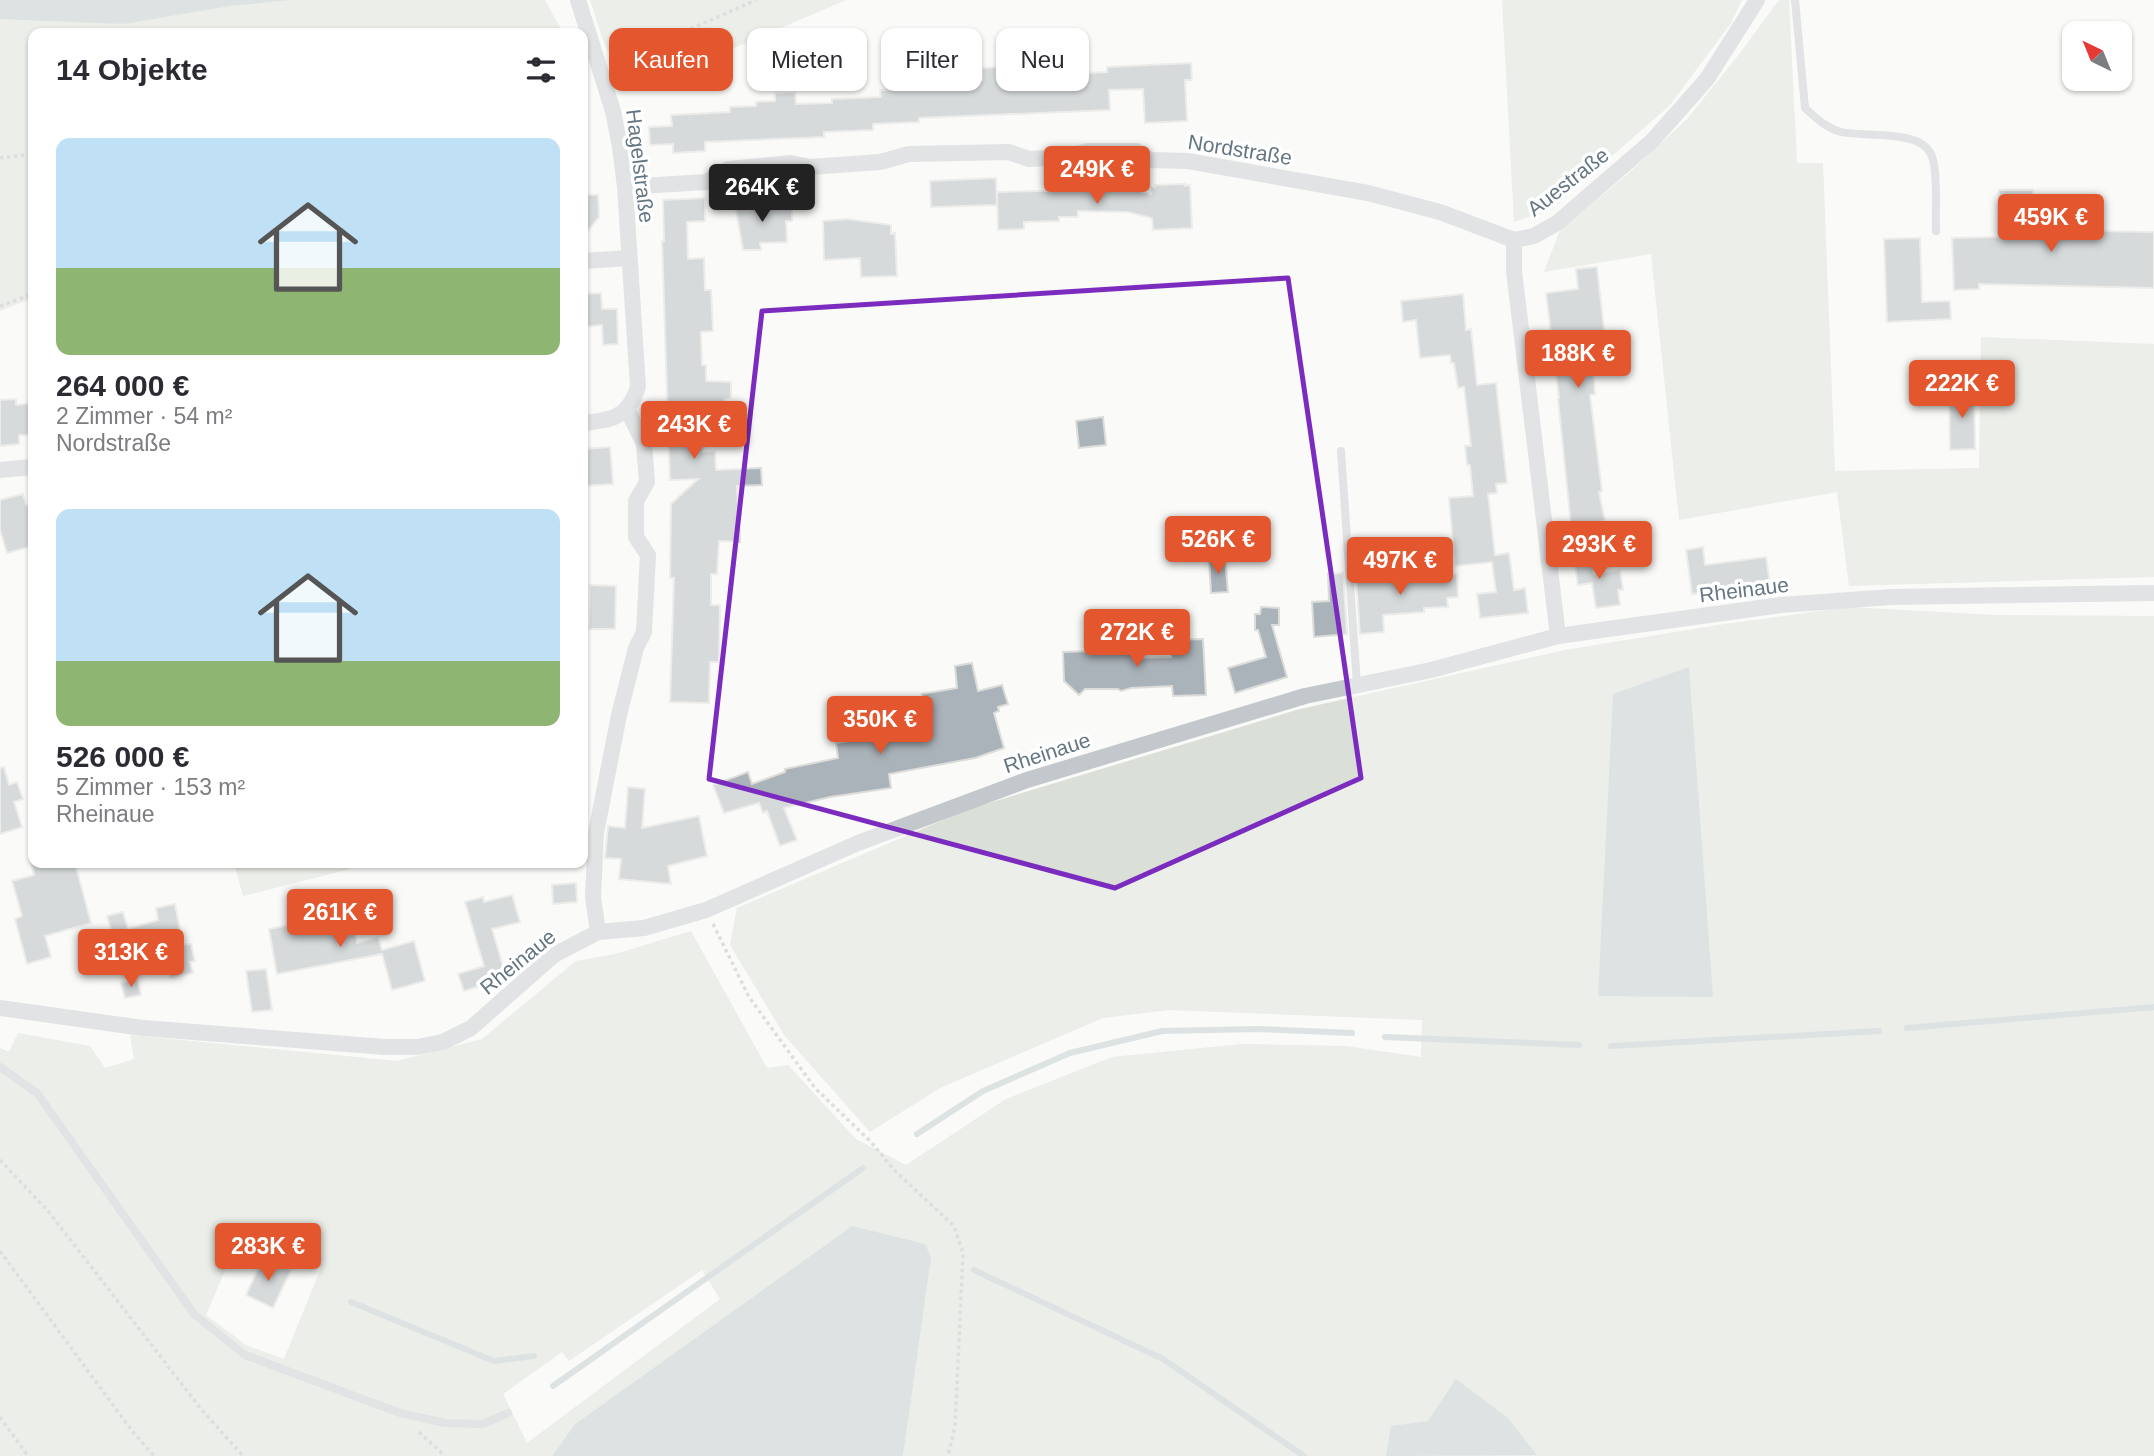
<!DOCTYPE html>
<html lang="de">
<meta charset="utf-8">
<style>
body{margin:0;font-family:Arial,sans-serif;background:#f7f7f7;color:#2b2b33;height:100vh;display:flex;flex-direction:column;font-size:26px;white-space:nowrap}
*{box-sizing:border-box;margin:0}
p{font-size:23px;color:#7c7c81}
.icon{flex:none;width:38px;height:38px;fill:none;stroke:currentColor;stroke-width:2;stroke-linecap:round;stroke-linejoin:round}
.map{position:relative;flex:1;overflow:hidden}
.drawer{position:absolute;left:28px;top:28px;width:560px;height:840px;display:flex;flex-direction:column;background:#fff;border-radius:14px;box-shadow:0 2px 5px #0004}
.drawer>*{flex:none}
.top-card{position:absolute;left:609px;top:28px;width:665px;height:63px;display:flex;gap:14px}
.needle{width:46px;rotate:317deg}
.fabs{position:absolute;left:2062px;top:21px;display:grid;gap:14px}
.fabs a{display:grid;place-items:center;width:70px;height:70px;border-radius:14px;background:#fff;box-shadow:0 2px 5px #0004;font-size:35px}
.price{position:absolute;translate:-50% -60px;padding:0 16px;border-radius:7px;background:#e4572e;color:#fff;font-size:23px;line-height:46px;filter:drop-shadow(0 2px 4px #0008)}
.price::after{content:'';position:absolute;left:50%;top:42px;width:21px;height:16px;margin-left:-10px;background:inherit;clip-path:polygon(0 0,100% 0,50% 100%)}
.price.current{background:#222;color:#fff}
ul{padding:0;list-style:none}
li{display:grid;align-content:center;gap:14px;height:371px;padding:0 28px}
li span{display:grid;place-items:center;height:217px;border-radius:14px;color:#555}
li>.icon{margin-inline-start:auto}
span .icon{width:126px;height:126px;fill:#fffc;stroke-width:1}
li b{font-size:30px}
h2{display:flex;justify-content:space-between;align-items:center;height:84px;padding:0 28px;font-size:30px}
.pill{padding:0 24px;border-radius:14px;background:#fff;box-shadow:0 2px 5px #0004;font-size:24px;line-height:63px}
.pill.current{background:#e4572e;color:#fff}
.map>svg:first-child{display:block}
.green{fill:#dadfd7;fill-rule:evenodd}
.water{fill:#bbc7cb}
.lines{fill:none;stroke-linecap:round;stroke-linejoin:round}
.stream{stroke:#bbc7cb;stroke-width:6}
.building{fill:#aab3b9;stroke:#dcdcda;stroke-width:2}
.path{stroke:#bbbfc2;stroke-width:3.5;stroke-dasharray:3.5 3.5;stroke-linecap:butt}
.lane{stroke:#c3c8cc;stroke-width:8}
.street{stroke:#c3c8cc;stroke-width:16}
.marked{fill:none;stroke:#7b2cbf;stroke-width:5;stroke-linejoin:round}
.labels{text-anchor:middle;stroke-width:7;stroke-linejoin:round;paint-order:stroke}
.street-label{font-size:21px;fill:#657683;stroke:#fff}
</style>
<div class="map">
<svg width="2154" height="1456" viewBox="0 0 2154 1456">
<rect width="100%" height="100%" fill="#fafaf8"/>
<path class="green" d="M0,0H545L563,33H33V298L0,311Z
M590,0H846L655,82H621L603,40Z
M1502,0H1742L1731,23L1670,105L1552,209L1514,222Z
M1779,0H1789L1797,163H1823L1835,471L1979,468L1981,337L2154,344V577L1849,586L1837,492L1679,520L1651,254L1544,272L1560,230L1628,174L1687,119L1737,57Z
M1848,607L1996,615L2154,616V1456H903L916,1356L852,1226L575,1424L552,1456H0V1048L9,1052L18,1033L90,1046L105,1068L134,1059L130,1035L397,1061L482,1039L576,961L615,954L691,931L767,1068L788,1065L856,1139L906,1165L1006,1099L1112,1057L1242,1044L1346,1046L1421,1057L1422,1020L1169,1010L1103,1018L940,1088L870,1132L784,1035L730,945L737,908L969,809L1300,709L1565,650L1718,625ZM241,1233L321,1268L284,1359L246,1345L206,1315ZM702,1270L720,1299L527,1443L503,1394L562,1352L569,1361Z
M234,863H348L350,869L243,896Z"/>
<path class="water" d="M0,0H291L230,6L123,24L0,19Z
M1689,667L1713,997L1598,996L1613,694Z
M852,1226L925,1244L931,1257L903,1456H552L575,1424Z
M1456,1379L1508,1418L1537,1455L1386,1456L1391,1426L1428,1421Z"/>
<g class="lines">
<path class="stream" d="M1907,1028L2154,1007
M1385,1037L1579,1045
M1611,1046L1879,1031
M917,1134L983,1091L1070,1053L1162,1031L1258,1029L1352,1033
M974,1270L1163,1359L1304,1456
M351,1302L494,1361L534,1356
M553,1386L863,1168"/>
</g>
<path class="building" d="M1067,61L1068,74L1107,72V67L1191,63L1192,80H1185L1187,121L1145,123L1143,89L1109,90L1110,110L919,118V122L873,124V130L824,132V137L705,142V151L673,153V144L650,145L649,127L672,126L671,115L730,112V107L756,106V102L775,101V93L795,92L796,104L832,103V99L881,97L880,90L928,89V82L982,80V68L1003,67V76L1043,75V62Z
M996,178L997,205L931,207L930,181Z
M1185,184V186L1190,185L1192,228L1153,230L1152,218L1128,212L1078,211V217H1059V221L1024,222V229L998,230L997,192L1132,189L1151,194L1150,187H1155V185Z
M1999,190H2033V230L2154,232V288L1979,284V289L1954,290L1952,238L1998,237Z
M583,195H598L599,217L583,237Z
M705,198V221L687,222L688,259L704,258L705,290H711L713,331L701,332L702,365H706V381L731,382V398L725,399V412L701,413L703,452L715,451L716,470L761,468L762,485L737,486L740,542L719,541L717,574H711V605H720L719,662H710L709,703L670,702L674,578H670L671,504L698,479L670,480L662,241H664L663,200Z
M757,203V207L792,205V221H786L787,242L760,243L761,250H743L735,204Z
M847,219L891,225V234L895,233L897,276L861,277L860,258L824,260L823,221Z
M1920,238L1922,302L1950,301L1951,319L1887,322L1884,239Z
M1597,267L1605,338L1591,340L1595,394L1590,395L1602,491L1599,492L1605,521L1571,525L1558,399L1559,398L1546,293L1578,289L1576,269Z
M601,293L602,309H617L618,344L603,345L602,325L583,327V294Z
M1463,294L1466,330L1471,329L1477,385L1496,383L1507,483L1496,484L1497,493L1488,494L1495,555L1509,553L1514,590L1525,588L1528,613L1480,618L1477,594L1496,592L1492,562L1455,566L1449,498L1473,496L1470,465H1467L1465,446H1471L1464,387L1458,388L1454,363H1451L1450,355L1420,358L1416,320L1403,322L1401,301Z
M1949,391H1974L1975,449L1950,450Z
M16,399V405L33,403V435H19V444L0,446V400Z
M1103,417L1106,445L1079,448L1076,421Z
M610,447L613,484L583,486V449Z
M23,494L26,505L33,503V546L7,553L0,530V500Z
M1203,542L1205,559L1171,561L1169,545Z
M1703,547L1705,565L1766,557L1770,583L1692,594L1686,550Z
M1591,551L1594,574L1620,570L1623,590H1618L1620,605L1596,608L1592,583L1578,585L1573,554Z
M1225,558L1228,592L1211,593L1209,559Z
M1343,573L1347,634L1314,637L1312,602L1329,601L1328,574Z
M1380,574V579L1457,574L1458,597L1447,598L1448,607L1424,608V612L1383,615L1384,632L1360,634L1356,576Z
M590,585L616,586L615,629H589Z
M1261,607L1279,608V625H1272L1287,677L1235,693L1228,668L1266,657L1258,630H1255V614H1260Z
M1091,635H1106L1107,649H1119V653L1137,652V658L1171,657L1170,640L1203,639L1206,695L1173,696L1172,686L1131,688L1121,691L1118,689H1085L1079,695L1064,681L1063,652L1091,651Z
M972,663L978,691L1002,685L1008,704L998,707L999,711L994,713L1004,748L975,758L889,774L891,788L830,797L784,808L797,840L780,846L767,811L763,813L759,803L724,813L713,785L748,772L752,784L785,772V769L838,758L836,743L880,736L881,740L929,733L922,694L957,688L955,666Z
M4,767L9,785L17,782L23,799L14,802L22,827L0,834V768Z
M628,787L645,789L642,828L699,816L707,856L668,866L671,884L619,879L621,859L605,858L608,826L625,828Z
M31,863H75L91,923L45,936L51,957L27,964L15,919L22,916L12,881L34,875Z
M576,883L577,902L553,904L552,885Z
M512,895L520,922L492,929L505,973L488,979L489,983L464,991L458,974L484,966L465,902L483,897L484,902Z
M175,904L183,945L191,944L195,961L190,962L193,973L170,978L164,948L120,961L107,916L123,912L128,929L158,920L156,908Z
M351,913L357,943L378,937L382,950L414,941L425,981L392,990L382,954L277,974L269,929Z
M266,969L272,1010L252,1012L246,971Z
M137,979L141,995L125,998L121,983Z
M263,1258L291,1270L273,1308L246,1295Z"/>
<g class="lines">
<path class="path" d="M614,63L756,0
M0,158L33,154
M0,306L33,294
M713,924L749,997L815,1088L871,1142L894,1170L954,1226L963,1253L955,1426L948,1456
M0,1160L48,1211L201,1409L243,1456
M0,1251L132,1431L154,1456
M0,1417L28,1456
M419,1432L445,1456"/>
<path class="lane" d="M1795,0L1805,108C1816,118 1826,128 1841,132C1865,138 1926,127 1933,160C1938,178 1935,211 1936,231
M1341,451L1357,685
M0,1067L37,1093L194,1314L245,1355L400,1413L445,1423L483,1424L508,1413"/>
<path class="street" d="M578,0L613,111L620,147L625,187L638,387C628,418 612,420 583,423
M625,187L706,182L729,169L791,163L810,167L880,162L909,154L1009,152L1029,159L1066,157L1088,151H1136L1151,160L1188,161L1368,193L1440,212L1514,240
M1514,240V271L1558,636
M1514,240L1534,236L1557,223L1652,141L1707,79L1757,0
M583,261L629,258
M0,470L33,467
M598,932L593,897L596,833L619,715L636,648L644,632L648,555L636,537V501L647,482L644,444L627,409
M0,1008L143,1028L385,1047H417L443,1042L471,1028L554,955L598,932L644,928L706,910L858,843L1027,780L1305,696L1431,670L1558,636L1781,605L1891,597L2154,593"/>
</g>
<path d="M0 0H2154V1456H0ZM1288,278L1361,778L1115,888L709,779L762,311Z" fill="#fafaf8" fill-opacity=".55" fill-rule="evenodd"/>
<path class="marked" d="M1288,278L1361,778L1115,888L709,779L762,311Z"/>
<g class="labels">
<g class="street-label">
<text transform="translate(1240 150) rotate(9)" y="7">Nordstraße</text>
<text transform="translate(640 166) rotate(83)" y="7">Hagelstraße</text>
<text transform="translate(1568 182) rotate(-38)" y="7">Auestraße</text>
<text transform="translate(1744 590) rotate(-7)" y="7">Rheinaue</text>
<text transform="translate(1047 753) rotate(-18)" y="7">Rheinaue</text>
<text transform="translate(518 962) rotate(-39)" y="7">Rheinaue</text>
</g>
</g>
</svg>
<div class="fabs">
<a><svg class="needle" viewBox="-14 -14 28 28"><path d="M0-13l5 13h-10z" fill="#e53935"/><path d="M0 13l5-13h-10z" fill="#7c7c81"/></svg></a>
</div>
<b class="price" style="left:1097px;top:206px">249K €</b>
<b class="price current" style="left:762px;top:224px">264K €</b>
<b class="price" style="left:2051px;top:254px">459K €</b>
<b class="price" style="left:1578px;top:390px">188K €</b>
<b class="price" style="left:1962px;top:420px">222K €</b>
<b class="price" style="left:694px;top:461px">243K €</b>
<b class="price" style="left:1218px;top:576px">526K €</b>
<b class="price" style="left:1599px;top:581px">293K €</b>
<b class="price" style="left:1400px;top:597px">497K €</b>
<b class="price" style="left:1137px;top:669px">272K €</b>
<b class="price" style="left:880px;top:756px">350K €</b>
<b class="price" style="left:340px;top:949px">261K €</b>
<b class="price" style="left:131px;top:989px">313K €</b>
<b class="price" style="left:268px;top:1283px">283K €</b>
<div class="top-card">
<a class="pill current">Kaufen</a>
<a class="pill">Mieten</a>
<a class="pill">Filter</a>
<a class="pill">Neu</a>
</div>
<section class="drawer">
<h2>14 Objekte<svg class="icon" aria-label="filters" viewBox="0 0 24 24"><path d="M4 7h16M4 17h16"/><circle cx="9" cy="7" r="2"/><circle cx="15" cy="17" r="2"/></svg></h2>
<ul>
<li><span style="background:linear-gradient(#bfe0f5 60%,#8fb573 0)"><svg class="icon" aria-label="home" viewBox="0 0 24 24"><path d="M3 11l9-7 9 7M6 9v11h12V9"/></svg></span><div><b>264 000 €</b><p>2 Zimmer · 54 m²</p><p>Nordstraße</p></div></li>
<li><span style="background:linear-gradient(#bfe0f5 70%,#8fb573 0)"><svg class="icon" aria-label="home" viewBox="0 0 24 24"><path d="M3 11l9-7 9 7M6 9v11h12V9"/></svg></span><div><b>526 000 €</b><p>5 Zimmer · 153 m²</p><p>Rheinaue</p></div></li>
</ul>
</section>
</div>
